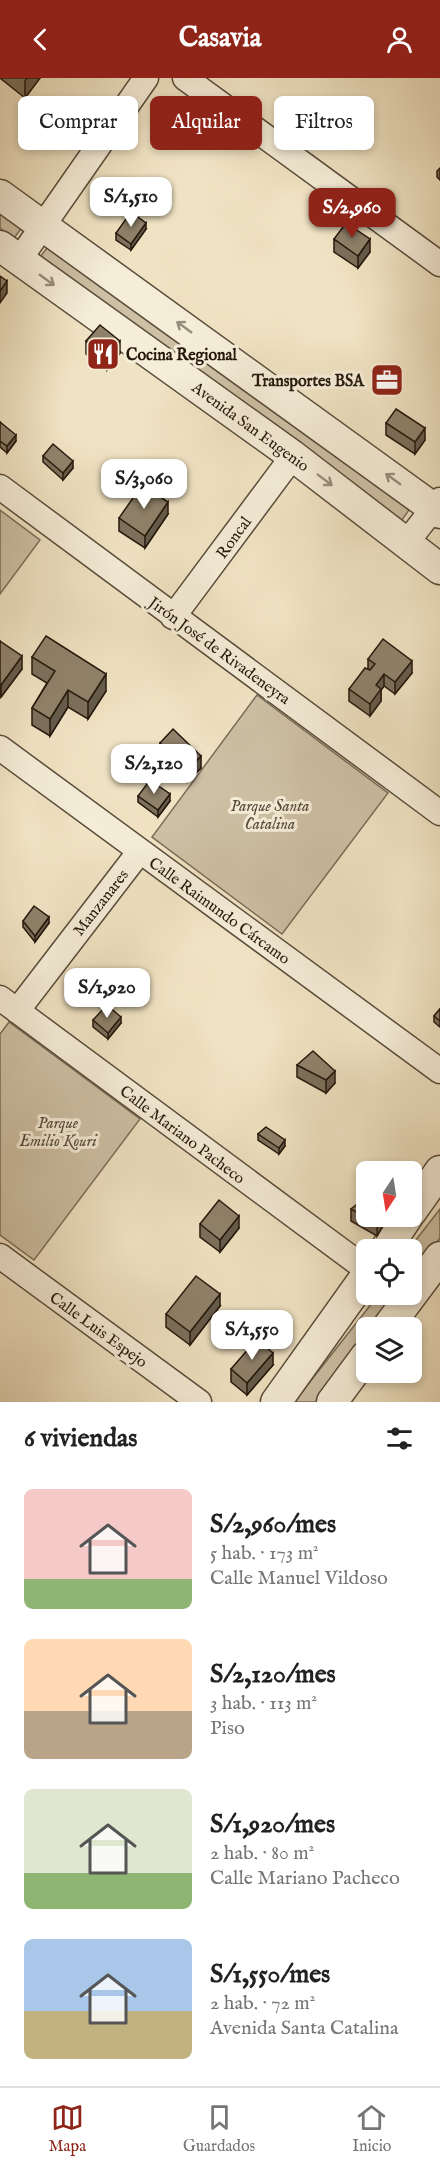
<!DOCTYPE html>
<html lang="es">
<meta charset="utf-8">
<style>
body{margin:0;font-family:"IM FELL English",serif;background:#f6f6f6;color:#222;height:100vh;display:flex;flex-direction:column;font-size:22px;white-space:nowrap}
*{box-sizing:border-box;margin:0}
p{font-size:20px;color:#767676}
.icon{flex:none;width:33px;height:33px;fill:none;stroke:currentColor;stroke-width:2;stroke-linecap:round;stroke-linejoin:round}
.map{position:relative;height:1324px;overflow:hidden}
.side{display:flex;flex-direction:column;background:#fff;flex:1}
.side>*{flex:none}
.top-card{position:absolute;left:18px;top:18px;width:405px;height:54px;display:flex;gap:12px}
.needle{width:39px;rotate:192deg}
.tools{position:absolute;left:356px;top:1083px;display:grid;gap:12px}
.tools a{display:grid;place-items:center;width:66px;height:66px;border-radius:9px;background:#fff;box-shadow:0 3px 9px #0003;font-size:30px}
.price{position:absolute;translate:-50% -51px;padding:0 14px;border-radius:12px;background:#fff;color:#222;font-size:20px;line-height:39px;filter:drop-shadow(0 2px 3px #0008)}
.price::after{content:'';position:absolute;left:50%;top:36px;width:18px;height:14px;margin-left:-9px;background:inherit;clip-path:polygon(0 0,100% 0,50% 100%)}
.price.active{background:#8f2418;color:#fff}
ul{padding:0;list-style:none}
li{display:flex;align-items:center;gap:18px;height:150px;padding:0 24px}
li span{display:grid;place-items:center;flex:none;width:168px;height:120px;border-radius:9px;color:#555}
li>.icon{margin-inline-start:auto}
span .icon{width:72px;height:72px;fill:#fffc;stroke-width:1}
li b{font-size:26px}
h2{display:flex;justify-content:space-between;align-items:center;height:72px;padding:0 24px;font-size:26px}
.tag{padding:0 21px;border-radius:9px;background:#fff;box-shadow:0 3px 9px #0003;font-size:21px;line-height:54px}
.tag.active{background:#8f2418;color:#fff}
header{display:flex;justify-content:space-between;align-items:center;height:78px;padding:0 24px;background:#8f2418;color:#fff;font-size:27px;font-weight:700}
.tab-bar{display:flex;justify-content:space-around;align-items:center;height:84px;border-top:2px solid #e0e0e0;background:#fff;font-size:16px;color:#767676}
.tab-bar a{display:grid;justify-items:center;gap:3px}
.tab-bar .active{color:#8f2418}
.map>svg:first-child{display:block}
.green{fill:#cdc0a4;stroke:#796c58;stroke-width:1.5}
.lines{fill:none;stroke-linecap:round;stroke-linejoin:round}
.minor-casing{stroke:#584b3a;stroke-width:27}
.tertiary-casing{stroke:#584b3a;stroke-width:33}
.minor{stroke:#f5edd8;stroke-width:24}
.tertiary{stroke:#f5edd8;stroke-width:30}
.wall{fill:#7b705c;stroke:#25180c;stroke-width:1.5}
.shaded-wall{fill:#645b4b;stroke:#25180c;stroke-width:1.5}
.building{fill:#8f826b;stroke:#25180c;stroke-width:1.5}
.oneway{stroke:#978d7c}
.labels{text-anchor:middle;stroke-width:6;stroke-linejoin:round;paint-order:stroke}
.poi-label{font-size:16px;font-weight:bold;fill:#25180c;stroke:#f5edd8;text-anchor:start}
.street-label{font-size:16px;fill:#25180c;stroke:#f5edd8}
.park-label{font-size:16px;font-style:italic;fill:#574a3a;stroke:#f5edd8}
</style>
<header><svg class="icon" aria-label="back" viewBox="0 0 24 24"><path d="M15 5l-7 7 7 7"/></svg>Casavia<svg class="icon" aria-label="person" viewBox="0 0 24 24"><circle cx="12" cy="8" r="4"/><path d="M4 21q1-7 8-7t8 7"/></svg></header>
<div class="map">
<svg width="440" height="1324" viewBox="0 0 440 1324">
<rect width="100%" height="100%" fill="#f0e3c3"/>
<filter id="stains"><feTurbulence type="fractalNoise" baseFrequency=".00333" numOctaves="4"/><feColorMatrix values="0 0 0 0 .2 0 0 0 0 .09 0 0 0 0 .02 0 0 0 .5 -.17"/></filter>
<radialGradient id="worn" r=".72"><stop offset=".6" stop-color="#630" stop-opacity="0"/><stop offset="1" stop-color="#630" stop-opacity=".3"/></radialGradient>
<path class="green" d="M0,129L24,147L14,160L0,150Z
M50,166L409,432L397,449L37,183Z
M0,432L40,462L0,516Z
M257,617L388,715L282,856L152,759Z
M9,944L140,1041L34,1182L0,1157V956Z
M440,1131V1160L411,1196V1172H408Z
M376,1220L387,1225L369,1249L366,1250V1254L316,1324H294Z"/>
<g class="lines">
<g class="minor-casing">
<path id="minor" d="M185,0L440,186
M19,182L146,0
M0,409L440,735
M407,464L440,422
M173,539L293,378
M0,670L440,993
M0,920L366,1191
M17,933L140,773
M0,1178L199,1324"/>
</g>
<g class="tertiary-casing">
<path id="tertiary" d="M0,117L440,435
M0,168L293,378L440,491
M411,1134L440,1093
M385,1172L408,1138
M387,1250L440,1179
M276,1324L366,1198
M332,1324L366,1278"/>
</g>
<use href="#minor" class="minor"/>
<use href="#tertiary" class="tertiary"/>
</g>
<path class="wall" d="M0,0H40L25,20Z
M440,90V102L437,99V93Z
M146,151L131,172L116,162V155Z
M334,161L370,174L358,190L334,174Z
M86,263L120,275L107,292L86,276Z
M0,344L16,363L7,375L0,369Z
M386,345L425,362L415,376L386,357Z
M43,378L73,390L63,402L43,384Z
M168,436L145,470L119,453V440Z
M0,563L22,591L1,619L0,618Z
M32,579L106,613L88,641L68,629L50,658L32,647V630L47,605L32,596Z
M368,581L412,595L395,616L384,608L381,612V623L370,638L349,623V611L368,591Z
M160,665L201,690L187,704L160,677Z
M138,718L170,723L158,739L138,724Z
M23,843L49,845L35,864L23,849Z
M440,931V949L434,944V938Z
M93,942L121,945L108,961L93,949Z
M297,987L335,1005L326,1015L297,999Z
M258,1056L285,1068L279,1076L258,1062Z
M351,1131L389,1138L377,1158L351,1143Z
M200,1146L239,1150L220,1174L200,1159Z
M220,1228L190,1267L166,1249V1236Z
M273,1287L247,1317L231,1304V1291Z"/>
<path class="shaded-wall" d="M27,0H40L25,20V3Z
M146,145V151L131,172V166Z
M370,161V174L358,190V178Z
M7,203V215L0,225V213Z
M120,263V275L107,292V279Z
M425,350V362L415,376V364Z
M16,357V363L7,375V368Z
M73,383V390L63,402V395Z
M168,424V436L145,470V458Z
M22,578V591L1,619V607Z
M412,583V595L395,616V604Z
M106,596V613L88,641V624Z
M384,596V608L381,612V623L370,638V626L376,607Z
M68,612V629L50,658V641Z
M201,678V690L187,704V692Z
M170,716V723L158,739V732Z
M49,839V845L35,864V858Z
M121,939V945L108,961V955Z
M335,993V1005L326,1015V1002Z
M285,1062V1068L279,1076V1070Z
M239,1138V1150L220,1174V1162Z
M381,1138H389L377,1158V1146Z
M220,1216V1228L190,1267V1254Z
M273,1275V1287L247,1317V1305Z"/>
<path class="building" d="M131,134L146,145L131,166L116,155Z
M346,145L370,161L358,178L334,161Z
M0,198L7,203L0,213Z
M100,247L120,263L107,279L86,263Z
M396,331L425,350L415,364L386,345Z
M0,344L16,357L7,368L0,363Z
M53,366L73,383L63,395L43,378Z
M142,407L168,424L145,458L119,440Z
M46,558L106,596L88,624L68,612L50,641L32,630L55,593L32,579Z
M383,561L412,583L395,604L384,596L376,607L381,611L370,626L349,611L365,590L370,592L375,586L368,581Z
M0,563L22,578L1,607L0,606Z
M173,651L201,678L187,692L160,665Z
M150,702L170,716L158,732L138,718Z
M34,828L49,839L35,858L23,843Z
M107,927L121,939L108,955L93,942Z
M440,931V943L434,938Z
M313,973L335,993L326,1002L297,987Z
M266,1049L285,1062L279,1070L258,1056Z
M364,1121L366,1122V1138H381L377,1146L351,1131Z
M219,1122L239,1138L220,1162L200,1146Z
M196,1198L220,1216L190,1254L166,1236Z
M257,1261L273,1275L247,1305L231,1291Z"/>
<defs><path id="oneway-shaft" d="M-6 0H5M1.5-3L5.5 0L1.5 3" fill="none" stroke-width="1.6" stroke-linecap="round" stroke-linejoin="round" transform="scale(1.5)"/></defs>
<g class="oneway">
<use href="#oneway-shaft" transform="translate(47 202) rotate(36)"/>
<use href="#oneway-shaft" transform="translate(184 249) rotate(-144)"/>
<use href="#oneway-shaft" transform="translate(393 401) rotate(-144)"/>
<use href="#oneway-shaft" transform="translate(325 402) rotate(37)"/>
</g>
<defs>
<g id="restaurant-square" transform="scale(1.725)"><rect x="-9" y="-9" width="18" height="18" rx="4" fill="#8f2418" stroke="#f5edd8"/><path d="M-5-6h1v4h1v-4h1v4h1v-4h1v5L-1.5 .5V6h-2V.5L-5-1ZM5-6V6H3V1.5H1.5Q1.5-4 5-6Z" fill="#fff"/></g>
<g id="office-square" transform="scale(1.725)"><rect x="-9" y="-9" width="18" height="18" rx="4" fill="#8f2418" stroke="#f5edd8"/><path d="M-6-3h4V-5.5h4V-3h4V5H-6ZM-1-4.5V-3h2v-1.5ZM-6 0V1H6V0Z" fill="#fff"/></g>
</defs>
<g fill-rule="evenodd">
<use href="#restaurant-square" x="103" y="276"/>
<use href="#office-square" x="387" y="302"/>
</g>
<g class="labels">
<g class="poi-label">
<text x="126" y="282">Cocina Regional</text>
<text x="364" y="308" text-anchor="end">Transportes BSA</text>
</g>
<g class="street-label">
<text transform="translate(251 348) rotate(36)" y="6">Avenida San Eugenio</text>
<text transform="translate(233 459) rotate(-54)" y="6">Roncal</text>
<text transform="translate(220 572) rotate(36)" y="6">Jirón José de Rivadeneyra</text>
<text transform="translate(100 824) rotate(-52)" y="6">Manzanares</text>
<text transform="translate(220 832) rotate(36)" y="6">Calle Raimundo Cárcamo</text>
<text transform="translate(183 1056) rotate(37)" y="6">Calle Mariano Pacheco</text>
<text transform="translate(99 1251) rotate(36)" y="6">Calle Luis Espejo</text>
</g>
<g class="park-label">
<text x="270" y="733">Parque Santa<tspan x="270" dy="18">Catalina</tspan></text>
<text x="58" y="1050">Parque<tspan x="58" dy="18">Emilio Kouri</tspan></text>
</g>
</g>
<rect width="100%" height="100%" filter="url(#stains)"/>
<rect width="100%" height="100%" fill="url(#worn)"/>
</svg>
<div class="tools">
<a><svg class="needle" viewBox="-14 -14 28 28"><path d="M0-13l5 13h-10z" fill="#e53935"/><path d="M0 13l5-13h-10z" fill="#767676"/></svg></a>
<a><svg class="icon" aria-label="locate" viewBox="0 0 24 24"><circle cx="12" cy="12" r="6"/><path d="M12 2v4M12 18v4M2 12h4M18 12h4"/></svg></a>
<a><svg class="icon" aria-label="layers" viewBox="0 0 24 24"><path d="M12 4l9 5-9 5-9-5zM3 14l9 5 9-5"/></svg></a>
</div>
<b class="price" style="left:131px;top:150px">S/1,510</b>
<b class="price active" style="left:352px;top:161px">S/2,960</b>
<b class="price" style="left:144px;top:432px">S/3,060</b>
<b class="price" style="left:154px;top:717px">S/2,120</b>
<b class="price" style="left:107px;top:941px">S/1,920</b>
<b class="price" style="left:252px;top:1283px">S/1,550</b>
<div class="top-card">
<a class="tag">Comprar</a>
<a class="tag active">Alquilar</a>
<a class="tag">Filtros</a>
</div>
</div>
<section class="side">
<h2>6 viviendas<svg class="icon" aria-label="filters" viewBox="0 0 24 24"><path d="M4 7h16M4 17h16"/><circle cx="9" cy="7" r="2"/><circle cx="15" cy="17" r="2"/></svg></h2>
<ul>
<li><span style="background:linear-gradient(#f6c9c9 75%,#8fb573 0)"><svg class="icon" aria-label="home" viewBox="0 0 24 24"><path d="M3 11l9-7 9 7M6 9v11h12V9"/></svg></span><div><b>S/2,960/mes</b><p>5 hab. · 173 m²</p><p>Calle Manuel Vildoso</p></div></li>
<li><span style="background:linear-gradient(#ffd9b3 60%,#b9a48a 0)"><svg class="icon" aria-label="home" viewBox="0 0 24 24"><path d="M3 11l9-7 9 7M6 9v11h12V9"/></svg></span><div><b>S/2,120/mes</b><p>3 hab. · 113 m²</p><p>Piso</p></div></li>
<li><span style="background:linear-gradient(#dfe7d0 70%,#8fb573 0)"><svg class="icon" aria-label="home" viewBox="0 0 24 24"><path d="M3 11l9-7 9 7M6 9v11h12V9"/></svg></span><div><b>S/1,920/mes</b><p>2 hab. · 80 m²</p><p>Calle Mariano Pacheco</p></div></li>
<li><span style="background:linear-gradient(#a9c7e8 60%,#c2b280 0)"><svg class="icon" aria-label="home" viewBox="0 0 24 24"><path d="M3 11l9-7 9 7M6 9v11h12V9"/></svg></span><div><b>S/1,550/mes</b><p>2 hab. · 72 m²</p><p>Avenida Santa Catalina</p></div></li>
</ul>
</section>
<nav class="tab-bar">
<a class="active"><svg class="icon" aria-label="map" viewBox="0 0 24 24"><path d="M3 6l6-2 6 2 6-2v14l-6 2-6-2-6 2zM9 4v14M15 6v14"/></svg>Mapa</a>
<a><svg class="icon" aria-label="saved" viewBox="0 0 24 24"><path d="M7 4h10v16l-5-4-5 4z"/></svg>Guardados</a>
<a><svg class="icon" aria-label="home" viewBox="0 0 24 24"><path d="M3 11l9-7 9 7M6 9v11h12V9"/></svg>Inicio</a>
</nav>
